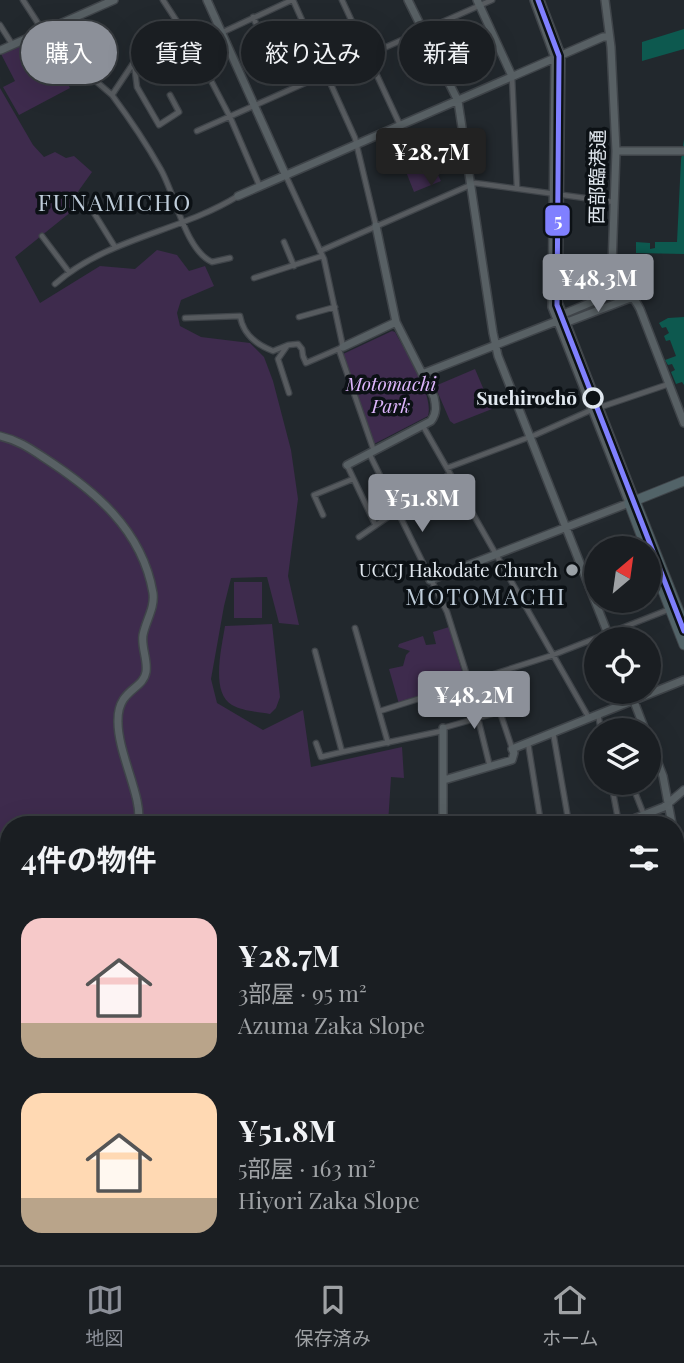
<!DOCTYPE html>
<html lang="ja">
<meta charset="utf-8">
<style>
body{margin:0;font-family:"Playfair Display","Noto Sans JP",serif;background:#23272a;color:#f1f3f6;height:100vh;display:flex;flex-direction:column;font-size:26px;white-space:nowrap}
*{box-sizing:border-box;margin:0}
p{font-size:23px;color:#9fa2a5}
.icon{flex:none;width:38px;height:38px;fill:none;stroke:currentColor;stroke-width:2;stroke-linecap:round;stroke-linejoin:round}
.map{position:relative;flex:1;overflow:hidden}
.drawer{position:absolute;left:0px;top:816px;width:684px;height:450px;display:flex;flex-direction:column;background:#1a1e22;border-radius:28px 28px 0 0;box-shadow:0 7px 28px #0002,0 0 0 2px #383c40}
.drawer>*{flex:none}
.hud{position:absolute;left:21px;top:21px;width:642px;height:63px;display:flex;gap:14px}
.needle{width:46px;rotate:29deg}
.tools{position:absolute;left:584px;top:536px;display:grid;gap:14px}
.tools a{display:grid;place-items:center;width:77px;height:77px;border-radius:50%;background:#1a1e22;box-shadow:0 7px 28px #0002,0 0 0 2px #383c40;font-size:35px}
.price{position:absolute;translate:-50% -60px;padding:0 16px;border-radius:7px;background:#8c9099;color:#fff;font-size:23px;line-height:46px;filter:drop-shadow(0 2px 4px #0008)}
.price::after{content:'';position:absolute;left:50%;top:42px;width:21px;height:16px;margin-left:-10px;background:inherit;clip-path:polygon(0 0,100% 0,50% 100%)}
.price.current{background:#222;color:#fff}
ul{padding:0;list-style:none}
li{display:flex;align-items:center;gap:21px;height:175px;padding:0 21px}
li span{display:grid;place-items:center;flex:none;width:196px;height:140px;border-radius:21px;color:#555}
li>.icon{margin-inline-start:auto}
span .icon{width:84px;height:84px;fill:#fffc;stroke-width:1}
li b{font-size:30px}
h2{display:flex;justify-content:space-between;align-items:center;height:84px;padding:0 21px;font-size:30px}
.chip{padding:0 24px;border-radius:32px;background:#1a1e22;box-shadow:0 7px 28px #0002,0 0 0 2px #383c40;font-size:24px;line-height:63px}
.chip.current{background:#8c9099;color:#fff}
.menu{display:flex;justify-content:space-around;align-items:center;height:98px;border-top:2px solid #383c40;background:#1a1e22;font-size:19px;color:#9fa2a5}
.menu a{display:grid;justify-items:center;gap:4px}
.menu .current{color:#8c9099}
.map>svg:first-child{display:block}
.green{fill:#3e2b4d}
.water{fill:#0d594f}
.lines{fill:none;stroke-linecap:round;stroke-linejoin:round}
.stream{stroke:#0d594f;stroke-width:2}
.street-casing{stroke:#3f4449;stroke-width:7}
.secondary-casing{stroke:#3f4449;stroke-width:10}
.highway-casing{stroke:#3f4449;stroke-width:11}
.street{stroke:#575b5f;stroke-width:4.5}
.secondary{stroke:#586064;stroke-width:7}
.highway{stroke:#526368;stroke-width:9}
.tram-1-casing{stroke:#0c1115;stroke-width:10}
.tram-1{stroke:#8080ff;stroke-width:5}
.stop-dot{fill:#0c1115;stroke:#e1e8ef;stroke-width:3.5}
.poi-dot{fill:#9ea5ab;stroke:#0c1115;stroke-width:2.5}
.labels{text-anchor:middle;stroke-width:7;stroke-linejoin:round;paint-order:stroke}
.street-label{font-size:19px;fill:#e1e8ef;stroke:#0c1115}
.park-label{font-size:19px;font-style:italic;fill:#deb6fd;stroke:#0c1115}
.stop-label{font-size:19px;font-weight:bold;fill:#e1e8ef;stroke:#0c1115;text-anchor:end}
.poi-label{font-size:19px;fill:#e1e8ef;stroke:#0c1115;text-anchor:end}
.quarter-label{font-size:23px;letter-spacing:2px;fill:#bfcdda;stroke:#0c1115}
.line-badge{stroke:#0c1115;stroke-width:2.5}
.badge-label{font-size:19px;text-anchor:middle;font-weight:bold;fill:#fff}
</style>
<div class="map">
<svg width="684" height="1265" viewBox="0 0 684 1265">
<rect width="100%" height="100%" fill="#22282d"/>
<path class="green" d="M43,36L70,88L19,115L3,87L15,81L1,54Z
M0,88L33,145L44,157L55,152L66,158L74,156L92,172L77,193L82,203L15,257L40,303L100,266L135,269L157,250L177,255L189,271L205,266L214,286L181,300L177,313L180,326L201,337L250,343L264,357L273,381L291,450L298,499L288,576L299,625L279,623L267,577L231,578L224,606L211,679L217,703L263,730L303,710L311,767L402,747L404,778L391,777L388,824H9V1256L139,1257L79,1265H0Z
M437,136L444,172L438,175L441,181L414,192L399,154L400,151Z
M392,331L395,332C406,353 434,394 428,416L374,444L343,354Z
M475,369L492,409L454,424L450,421L435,386Z
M234,582H262V618H234Z
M272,624L280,697L276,708L270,714C259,712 242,711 232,705C210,693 222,646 225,626Z
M449,627L465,682L399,704L389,669L403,666L406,655L410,651L398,647L399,644L423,636L426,645L436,644L433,632Z
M207,1257H422L416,1265H222Z"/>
<path class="water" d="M684,29V49L642,61V42Z
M684,139V254L636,253V242L650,243V249L655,248V242H677L681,160Z
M684,317V385L682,382L676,384L671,372L675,370L672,364L668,365L665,360L676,356L670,340L666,341L664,336L669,333L666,327L662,328L659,323L668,318Z"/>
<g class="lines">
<path class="stream" d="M356,1256L359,1265"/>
<g class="street-casing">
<path id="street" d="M23,0L43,31
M163,0L193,46L230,117L260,187
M293,0L355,138L376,226
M342,0L400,125
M253,17L264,41L254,46
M0,25L12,44
M180,26L138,56L112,95C129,118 146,143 160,168C175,193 185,250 212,262L230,258
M193,46L292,0
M78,58L90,76L112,95
M134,64L137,87L159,125L179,112L170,95
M512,77L517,188
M197,131L492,0
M89,205L115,247
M42,236L69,272
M284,242L294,266
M320,251L475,183L614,202
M254,278L322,256
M55,284C107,238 180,232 238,196
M299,317L335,307
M185,318L240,316C243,334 257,345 273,351L288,345L298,344L302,349L303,356L306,363L343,347L324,259L286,176
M287,346L278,359L289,393
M339,350L374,451
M423,426L589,718
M369,453L447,612L469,682L490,767
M347,465L375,524
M447,468L535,435L589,411L669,384
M323,515L314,495L353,479
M359,537L450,474
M355,628L388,743
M315,651L342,752L442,731
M488,676L512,748
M469,682L553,655L670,609
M380,711L469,683
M598,714L601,730
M443,728L499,712
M553,732L569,824
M316,743L321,757L342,752
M528,743L541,824
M611,782L619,824
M631,782L644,815
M676,837H684
M96,1265L135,1258L174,1256
M418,1265L424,1256
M484,1265L492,1260H592
M627,1265V1256"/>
</g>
<g class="secondary-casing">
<path id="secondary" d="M207,0L286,176
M408,0L458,101L493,333L498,356L610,639
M477,0L512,76
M540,0L561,55L558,302L635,500
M605,0L611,47L616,151L612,266C619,286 631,291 640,309L684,423
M1,50L114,0
M616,151H684
M238,196L603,37H609
M376,226L396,322
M561,315L625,288
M343,347L396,322L434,397C436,406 437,413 431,421L347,465
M422,374L557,321H570L633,297
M0,436C17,440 28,447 43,457C94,490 142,529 153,593C155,608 146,620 143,635C141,647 148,660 146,672C143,690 118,689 118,720C117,753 144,799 138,824
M430,580L629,503L552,307L555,58L534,0
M630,691L645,730
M443,728V824
M649,740L663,776L672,824
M444,780L512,760L514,753L512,749L684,680
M621,824L664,807L684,790
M676,846L684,898
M676,913L684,912
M676,983L684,984
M676,1056H684
M676,1166H684
M676,1250L684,1246
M457,1256L462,1265
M593,1256V1265
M636,1265L658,1256
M658,1265L684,1255"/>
</g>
<g class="highway-casing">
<path id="highway" d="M635,500L684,624
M646,548L629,503L684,481
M649,555L684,645"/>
</g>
<use href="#street" class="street"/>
<use href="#secondary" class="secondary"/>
<use href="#highway" class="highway"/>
<g class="tram-1-casing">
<path id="tram-1" d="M538,0L559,56L557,305L684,631"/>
</g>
<use href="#tram-1" class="tram-1"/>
</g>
<circle class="stop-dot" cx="593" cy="398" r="9"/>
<circle class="poi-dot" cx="572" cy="570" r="7"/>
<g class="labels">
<g class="street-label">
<text transform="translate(597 177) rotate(-89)" y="7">西部臨港通</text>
</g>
<g class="park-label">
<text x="391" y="391">Motomachi<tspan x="391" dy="22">Park</tspan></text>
</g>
<g class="stop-label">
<text x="577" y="405">Suehirochō</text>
</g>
<g class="poi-label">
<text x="558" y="577">UCCJ Hakodate Church</text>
</g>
<g class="quarter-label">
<text x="115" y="211">FUNAMICHO</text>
<text x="486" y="605">MOTOMACHI</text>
</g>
</g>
<rect class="line-badge" x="544" y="204" width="27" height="33" rx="7" fill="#8080ff"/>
<g class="badge-label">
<text x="558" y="227">5</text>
</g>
</svg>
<div class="tools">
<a><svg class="needle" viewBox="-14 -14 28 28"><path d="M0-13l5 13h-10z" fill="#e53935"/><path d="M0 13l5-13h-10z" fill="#9fa2a5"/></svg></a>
<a><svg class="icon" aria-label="locate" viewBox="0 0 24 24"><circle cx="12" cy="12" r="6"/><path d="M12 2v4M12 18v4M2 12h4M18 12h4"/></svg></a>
<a><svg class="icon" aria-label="layers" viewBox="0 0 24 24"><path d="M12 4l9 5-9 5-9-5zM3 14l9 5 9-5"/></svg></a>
</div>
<b class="price current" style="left:431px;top:188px">¥28.7M</b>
<b class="price" style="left:598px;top:314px">¥48.3M</b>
<b class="price" style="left:422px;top:534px">¥51.8M</b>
<b class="price" style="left:474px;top:731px">¥48.2M</b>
<div class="hud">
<a class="chip current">購入</a>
<a class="chip">賃貸</a>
<a class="chip">絞り込み</a>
<a class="chip">新着</a>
</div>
<section class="drawer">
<h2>4件の物件<svg class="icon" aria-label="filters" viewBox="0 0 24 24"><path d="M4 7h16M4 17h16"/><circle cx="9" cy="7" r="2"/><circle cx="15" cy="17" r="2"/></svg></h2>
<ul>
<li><span style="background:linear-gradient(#f6c9c9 75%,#b9a48a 0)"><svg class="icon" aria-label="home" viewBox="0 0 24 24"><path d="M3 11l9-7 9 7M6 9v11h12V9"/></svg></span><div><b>¥28.7M</b><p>3部屋 · 95 m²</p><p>Azuma Zaka Slope</p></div></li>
<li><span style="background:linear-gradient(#ffd9b3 75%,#b9a48a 0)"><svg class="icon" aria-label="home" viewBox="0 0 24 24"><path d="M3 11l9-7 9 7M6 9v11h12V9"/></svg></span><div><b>¥51.8M</b><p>5部屋 · 163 m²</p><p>Hiyori Zaka Slope</p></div></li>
</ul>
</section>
</div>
<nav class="menu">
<a class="current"><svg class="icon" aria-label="map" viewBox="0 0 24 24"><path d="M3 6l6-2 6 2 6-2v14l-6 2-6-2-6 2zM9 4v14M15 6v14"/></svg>地図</a>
<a><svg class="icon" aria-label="saved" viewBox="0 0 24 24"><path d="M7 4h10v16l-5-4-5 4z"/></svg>保存済み</a>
<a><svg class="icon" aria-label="home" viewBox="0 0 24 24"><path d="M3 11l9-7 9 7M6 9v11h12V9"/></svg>ホーム</a>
</nav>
